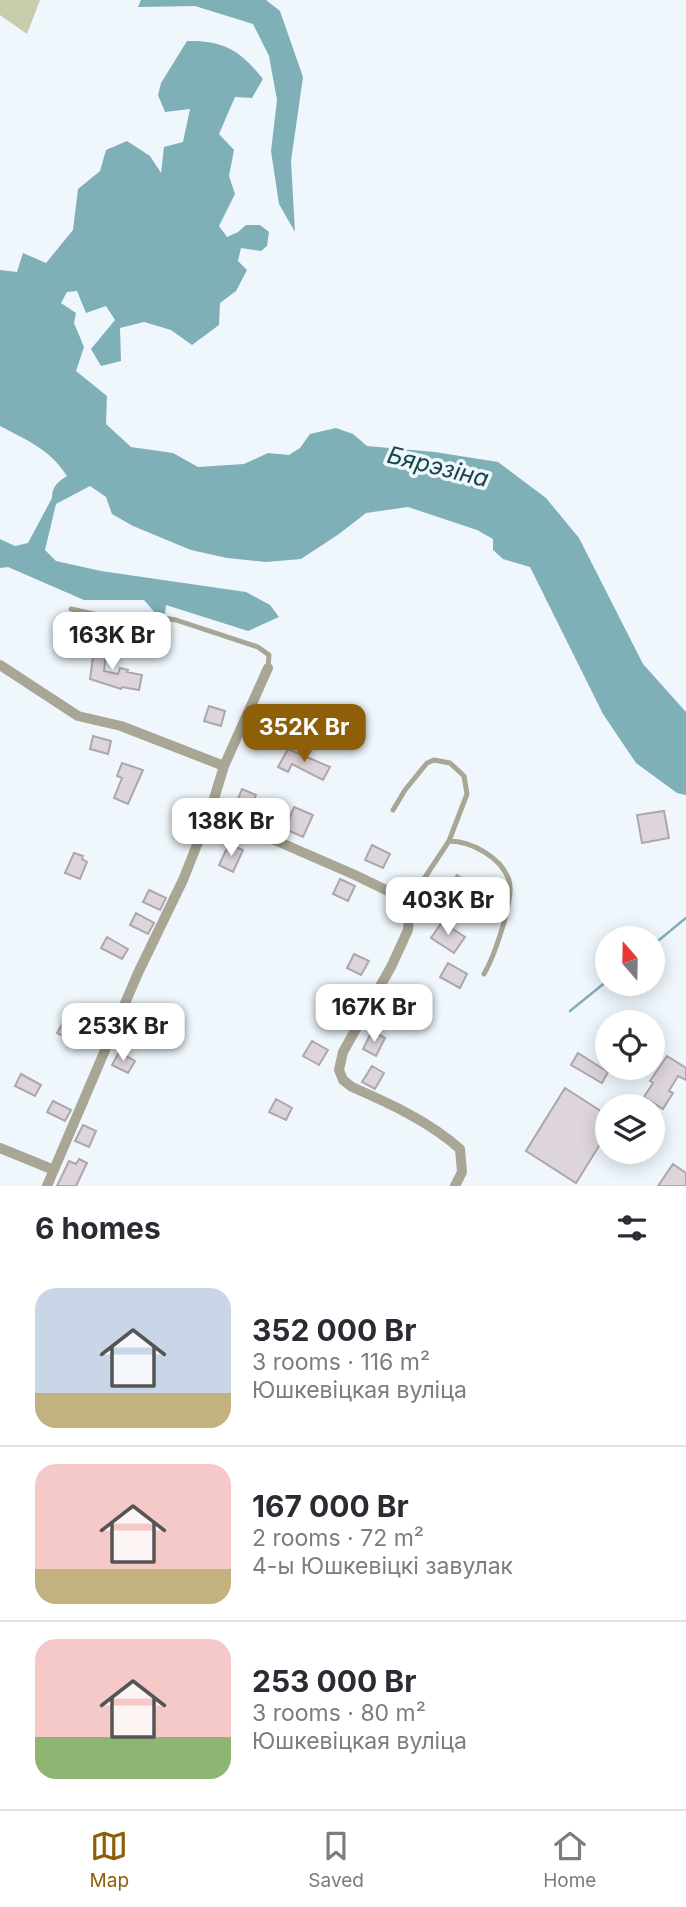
<!DOCTYPE html>
<meta charset="utf-8">
<style>
body{margin:0;font-family:Inter,sans-serif;background:#f2f2f3;color:#2b2b33;height:100vh;display:flex;flex-direction:column;font-size:26px;white-space:nowrap}
*{box-sizing:border-box;margin:0}
p{font-size:23px;color:#7c7c81}
.icon{flex:none;width:38px;height:38px;fill:none;stroke:currentColor;stroke-width:2;stroke-linecap:round;stroke-linejoin:round}
.map{position:relative;height:1186px;overflow:hidden}
.drawer{display:flex;flex-direction:column;background:#fff;flex:1}
.drawer>*{flex:none}
.needle{width:46px;rotate:340deg}
.tools{position:absolute;left:595px;top:926px;display:grid;gap:14px}
.tools a{display:grid;place-items:center;width:70px;height:70px;border-radius:50%;background:#fff;box-shadow:0 4px 18px #0003;font-size:35px}
.price{position:absolute;translate:-50% -60px;padding:0 16px;border-radius:14px;background:#fff;color:#222;font-size:23px;line-height:46px;filter:drop-shadow(0 2px 4px #0008)}
.price::after{content:'';position:absolute;left:50%;top:42px;width:21px;height:16px;margin-left:-10px;background:inherit;clip-path:polygon(0 0,100% 0,50% 100%)}
.price.active{background:#8e5e08;color:#fff}
ul{padding:0;list-style:none}
li{display:flex;align-items:center;gap:21px;height:175px;padding:0 35px}
li+li{border-top:2px solid #e1e1e2}
li span{display:grid;place-items:center;flex:none;width:196px;height:140px;border-radius:21px;color:#555}
li>.icon{margin-inline-start:auto}
span .icon{width:84px;height:84px;fill:#fffc;stroke-width:1}
li b{font-size:30px}
h2{display:flex;justify-content:space-between;align-items:center;height:84px;padding:0 35px;font-size:30px}
.tab-bar{display:flex;justify-content:space-around;align-items:center;height:98px;border-top:2px solid #e1e1e2;background:#fff;font-size:19px;color:#7c7c81}
.tab-bar a{display:grid;justify-items:center;gap:4px}
.tab-bar .active{color:#8e5e08}
.map>svg:first-child{display:block}
.green{fill:#c7ccaa}
.water{fill:#7fafb7}
.lines{fill:none;stroke-linecap:round;stroke-linejoin:round}
.stream{stroke:#7fafb7;stroke-width:2.5}
.building{fill:#ddd5db;stroke:#ada6ab;stroke-width:2}
.service{stroke:#a9a695;stroke-width:5}
.minor{stroke:#a9a695;stroke-width:10}
.labels{text-anchor:middle;stroke-width:7;stroke-linejoin:round;paint-order:stroke}
.water-label{font-size:24px;font-style:italic;fill:#18444b;stroke:#eff7fc}
</style>
<div class="map">
<svg width="686" height="1186" viewBox="0 0 686 1186">
<rect width="100%" height="100%" fill="#eff7fc"/>
<path class="green" d="M0,0H40L27,34L0,15Z"/>
<path class="water" d="M141,0H266L280,11L303,77L291,161L295,232L279,204L271,151L277,100L269,56L253,24L195,6L138,7Z
M187,41C224,40 241,51 263,79L252,98L235,97L219,134L234,150L229,176L235,194L219,226L227,237L238,232L246,225H260L269,232L267,246L261,251L241,248L238,261L247,270L236,291L220,303L219,325L192,345L171,330L144,322L120,328L121,361L101,366L91,349L115,320L106,306L86,313L77,291L67,292L61,303L76,313L74,323L84,347L76,371L107,396L106,424L131,447L173,453L198,467L244,464L268,453L289,455L300,448L310,434L336,428L353,434L367,446L435,452L498,462L546,498L579,538L643,664L686,712V795L677,793L636,763L603,714L530,567L503,559L493,550V539L477,530L408,507L366,513L339,534L301,559L266,562L227,558L191,550L133,526L112,514L106,497L90,486L56,504L45,550L56,561L101,571L246,592L270,605L279,617L248,631L166,605L165,614L157,615L144,600H84L8,567L0,568V539L15,546L28,543L52,498C52,487 57,482 67,476C50,449 26,440 0,426V270L17,272L23,253L46,263L73,230L78,189L100,171L106,150L127,141L150,156L161,173L164,147L183,142L190,109L165,112L158,95L161,83Z"/>
<g class="lines">
<path class="stream" d="M653,945L686,918
M570,1011L607,981"/>
</g>
<path class="building" d="M95,643L107,645L104,671L118,674L120,668L128,670L127,672L142,675L139,690L122,687L121,689L90,679Z
M209,706L225,711L221,726L204,721Z
M260,720L275,727L268,742L253,736Z
M93,736L111,741L108,754L90,749Z
M288,749L330,767L323,780L292,764L288,772L278,767Z
M122,763L143,770L128,804L114,798L122,778L117,776Z
M242,789L256,795L249,812L235,806Z
M294,807L313,815L303,837L285,829Z
M664,811L669,838L642,843L637,815Z
M229,844L243,850L233,872L219,865Z
M372,845L390,854L383,868L365,860Z
M74,853L83,856L82,859L87,862L80,879L65,873Z
M457,875L468,882L457,901L445,894Z
M340,879L355,886L348,901L333,894Z
M149,890L166,898L160,910L143,902Z
M136,913L154,923L148,934L130,925Z
M442,922L465,937L454,953L431,938Z
M107,937L128,949L122,959L101,948Z
M354,954L369,961L361,975L347,968Z
M448,963L467,974L460,988L440,977Z
M398,998L414,1007L407,1020L390,1010Z
M135,1010L149,1017L140,1034L143,1036L139,1044L126,1038L135,1019L132,1017Z
M70,1011L95,1022L84,1045L57,1033Z
M372,1031L385,1038L376,1056L363,1049Z
M312,1041L328,1050L319,1065L303,1056Z
M119,1052L135,1061L128,1073L112,1065Z
M578,1053L608,1072L602,1083L571,1065Z
M667,1056L686,1068V1080L678,1076L669,1091L673,1093L663,1109L644,1097L653,1083L650,1081Z
M372,1066L384,1073L375,1089L362,1082Z
M21,1074L41,1085L35,1096L15,1086Z
M565,1088L607,1115V1133L576,1183L526,1151Z
M276,1099L292,1108L286,1120L269,1112Z
M53,1101L71,1110L65,1121L47,1112Z
M83,1125L96,1131L89,1147L75,1141Z
M79,1159L87,1163L76,1186H57L69,1161L76,1164Z
M673,1164L686,1173V1186H658Z"/>
<g class="lines">
<path class="service" d="M71,609L103,616L146,615L176,620L258,647L269,655L268,668
M393,810L405,790L427,763L434,760L450,763L464,776L467,794L449,841L406,906
M449,841C471,841 501,857 509,880C515,898 494,957 484,974"/>
<path class="minor" d="M0,665L78,716L121,726L224,766
M210,812L355,875L392,893L406,906L409,919L408,930L391,967L343,1052L339,1070L343,1080L352,1087C389,1103 430,1122 460,1149L462,1172L455,1186
M0,1148L54,1170
M47,1186L138,973L183,880L210,812L224,766L268,668"/>
</g>
<g class="labels">
<g class="water-label">
<text transform="translate(438 467) rotate(14)" y="8">Бярэзіна</text>
</g>
</g>
</svg>
<div class="tools">
<a><svg class="needle" viewBox="-14 -14 28 28"><path d="M0-13l5 13h-10z" fill="#e53935"/><path d="M0 13l5-13h-10z" fill="#7c7c81"/></svg></a>
<a><svg class="icon" aria-label="locate" viewBox="0 0 24 24"><circle cx="12" cy="12" r="6"/><path d="M12 2v4M12 18v4M2 12h4M18 12h4"/></svg></a>
<a><svg class="icon" aria-label="layers" viewBox="0 0 24 24"><path d="M12 4l9 5-9 5-9-5zM3 14l9 5 9-5"/></svg></a>
</div>
<b class="price" style="left:112px;top:672px">163K Br</b>
<b class="price active" style="left:304px;top:764px">352K Br</b>
<b class="price" style="left:231px;top:858px">138K Br</b>
<b class="price" style="left:448px;top:937px">403K Br</b>
<b class="price" style="left:374px;top:1044px">167K Br</b>
<b class="price" style="left:123px;top:1063px">253K Br</b>
</div>
<section class="drawer">
<h2>6 homes<svg class="icon" aria-label="filters" viewBox="0 0 24 24"><path d="M4 7h16M4 17h16"/><circle cx="9" cy="7" r="2"/><circle cx="15" cy="17" r="2"/></svg></h2>
<ul>
<li><span style="background:linear-gradient(#c9d6e8 75%,#c2b280 0)"><svg class="icon" aria-label="home" viewBox="0 0 24 24"><path d="M3 11l9-7 9 7M6 9v11h12V9"/></svg></span><div><b>352 000 Br</b><p>3 rooms · 116 m²</p><p>Юшкевіцкая вуліца</p></div></li>
<li><span style="background:linear-gradient(#f6c9c9 75%,#c2b280 0)"><svg class="icon" aria-label="home" viewBox="0 0 24 24"><path d="M3 11l9-7 9 7M6 9v11h12V9"/></svg></span><div><b>167 000 Br</b><p>2 rooms · 72 m²</p><p>4-ы Юшкевіцкі завулак</p></div></li>
<li><span style="background:linear-gradient(#f6c9c9 70%,#8fb573 0)"><svg class="icon" aria-label="home" viewBox="0 0 24 24"><path d="M3 11l9-7 9 7M6 9v11h12V9"/></svg></span><div><b>253 000 Br</b><p>3 rooms · 80 m²</p><p>Юшкевіцкая вуліца</p></div></li>
</ul>
</section>
<nav class="tab-bar">
<a class="active"><svg class="icon" aria-label="map" viewBox="0 0 24 24"><path d="M3 6l6-2 6 2 6-2v14l-6 2-6-2-6 2zM9 4v14M15 6v14"/></svg>Map</a>
<a><svg class="icon" aria-label="saved" viewBox="0 0 24 24"><path d="M7 4h10v16l-5-4-5 4z"/></svg>Saved</a>
<a><svg class="icon" aria-label="home" viewBox="0 0 24 24"><path d="M3 11l9-7 9 7M6 9v11h12V9"/></svg>Home</a>
</nav>
